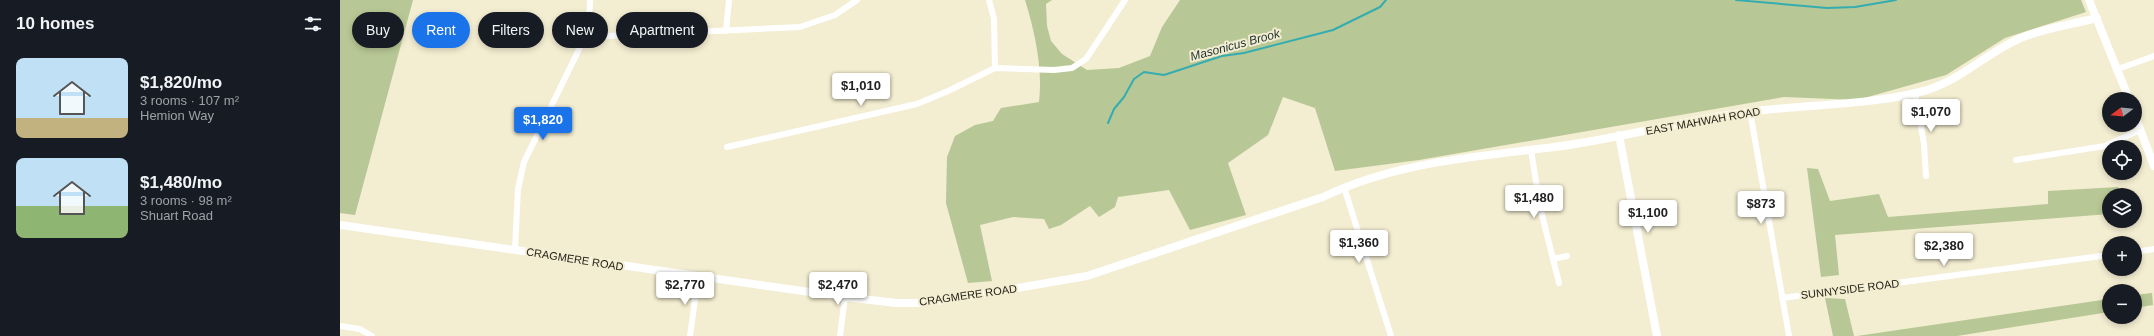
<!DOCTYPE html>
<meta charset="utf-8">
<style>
body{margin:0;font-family:Arial,sans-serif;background:#20242c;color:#f1f3f6;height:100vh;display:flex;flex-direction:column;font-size:15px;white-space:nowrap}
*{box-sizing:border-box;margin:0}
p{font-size:13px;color:#9ea1a6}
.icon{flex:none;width:22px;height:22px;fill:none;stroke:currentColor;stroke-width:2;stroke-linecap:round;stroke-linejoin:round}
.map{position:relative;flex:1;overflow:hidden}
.details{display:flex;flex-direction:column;background:#171b24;width:340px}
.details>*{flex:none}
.guide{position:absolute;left:12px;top:12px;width:380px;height:36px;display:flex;gap:8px}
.needle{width:26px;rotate:254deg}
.tools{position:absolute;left:1762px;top:92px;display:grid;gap:8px}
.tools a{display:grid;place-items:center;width:40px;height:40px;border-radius:50%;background:#171b24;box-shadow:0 2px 6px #0003;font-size:20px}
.price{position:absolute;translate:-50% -34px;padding:0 9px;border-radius:4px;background:#fff;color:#222;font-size:13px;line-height:26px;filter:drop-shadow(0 1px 2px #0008)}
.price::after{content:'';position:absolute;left:50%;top:24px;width:12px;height:9px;margin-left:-6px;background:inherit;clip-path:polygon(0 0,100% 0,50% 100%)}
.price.active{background:#1a73e8;color:#fff}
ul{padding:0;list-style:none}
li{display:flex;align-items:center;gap:12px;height:100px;padding:0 16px}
li span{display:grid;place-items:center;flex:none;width:112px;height:80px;border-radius:8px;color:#555}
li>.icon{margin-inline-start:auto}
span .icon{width:48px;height:48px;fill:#fffc;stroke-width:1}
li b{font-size:17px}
h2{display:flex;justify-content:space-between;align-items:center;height:48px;padding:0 16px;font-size:17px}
.tag{padding:0 14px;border-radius:18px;background:#171b24;box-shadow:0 2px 6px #0003;font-size:14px;line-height:36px}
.tag.active{background:#1a73e8;color:#fff}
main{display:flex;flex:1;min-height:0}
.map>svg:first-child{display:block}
.green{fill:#b7c795}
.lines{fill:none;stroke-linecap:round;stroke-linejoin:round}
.stream{stroke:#35adb0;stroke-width:2}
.minor{stroke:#fff;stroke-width:6}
.tertiary{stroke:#fff;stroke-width:8}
.labels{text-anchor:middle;stroke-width:4;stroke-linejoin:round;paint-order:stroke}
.street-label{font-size:11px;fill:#201e14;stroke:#f3edd1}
.water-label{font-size:12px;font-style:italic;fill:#1c3031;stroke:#f3edd1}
</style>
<main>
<section class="details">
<h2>10 homes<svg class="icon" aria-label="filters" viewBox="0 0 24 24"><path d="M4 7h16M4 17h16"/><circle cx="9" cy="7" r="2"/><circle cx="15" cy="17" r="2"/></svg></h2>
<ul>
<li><span style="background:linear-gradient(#bfe0f5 75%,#c2b280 0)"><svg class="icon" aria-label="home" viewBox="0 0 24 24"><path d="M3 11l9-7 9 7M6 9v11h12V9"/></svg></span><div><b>$1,820/mo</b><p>3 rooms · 107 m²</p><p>Hemion Way</p></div></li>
<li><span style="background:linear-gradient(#bfe0f5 60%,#8fb573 0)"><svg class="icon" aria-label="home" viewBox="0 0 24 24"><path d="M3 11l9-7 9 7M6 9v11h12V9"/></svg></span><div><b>$1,480/mo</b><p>3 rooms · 98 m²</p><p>Shuart Road</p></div></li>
</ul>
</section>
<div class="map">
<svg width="1814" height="336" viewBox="0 0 1814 336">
<rect width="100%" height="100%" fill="#f3edd1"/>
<path class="green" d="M0,0H73L15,215L0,213Z
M685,0H712L706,4L707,26L711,41L722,54L747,70L779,68L810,56L822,27L840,0H1741L1746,12L1665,38L1606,75L1517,100L1444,97L1079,160L995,171L975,108L943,97L928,135L888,163L906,215L850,230L829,190L778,197L775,207L759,217L750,206L721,225L709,229L704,219L673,217L640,225L652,281L628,283L606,203L607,157L615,136L635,125L653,121L661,108L699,102C703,69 695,32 685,0Z
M1467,168L1478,169L1490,201L1539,194L1548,217L1708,204V191L1778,187L1780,195H1769V214L1495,235L1499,275L1481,277Z
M1812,293L1813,305L1795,308V295Z
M1485,298L1505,299L1514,336H1493Z
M1769,299V312L1617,336H1517Z"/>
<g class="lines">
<path class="stream" d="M1396,0L1487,8L1515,7L1556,0
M768,123L774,109L784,97L794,79L804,72L824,75L882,56L904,53L993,30L1040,7L1046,0"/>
<path class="minor" d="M649,0L654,19L655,68
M386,31L389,0
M245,37L460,27L495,15L517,0
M1778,69L1814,56
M1575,93L1584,144L1586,176
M1410,111L1449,336
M387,147L577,104L608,91L655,68L714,70L732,68L746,59L785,0
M1191,150L1200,207L1219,283
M1676,160L1765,146L1800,130
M1004,187L1051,336
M175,249L178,189L184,162L245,37L249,21L250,0
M1795,252L1814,249
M1213,259L1227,256
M1442,298L1769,255
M0,326L20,329L32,336
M350,336L358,278
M500,336L505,297"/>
<path class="tertiary" d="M1749,0L1789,99
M1795,116L1814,166
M1279,135L1317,336
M0,225L505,297L556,303H580L619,298L747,276L983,197C1056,162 1134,157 1214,147C1279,139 1343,120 1408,112C1465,104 1524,106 1580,92C1619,83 1646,52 1683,37C1706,28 1733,24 1757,18"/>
</g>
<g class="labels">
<g class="street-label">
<text transform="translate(1363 121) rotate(-10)" y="4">EAST MAHWAH ROAD</text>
<text transform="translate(235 259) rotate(9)" y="4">CRAGMERE ROAD</text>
<text transform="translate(1510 289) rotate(-7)" y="4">SUNNYSIDE ROAD</text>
<text transform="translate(628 295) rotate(-8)" y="4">CRAGMERE ROAD</text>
</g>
<g class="water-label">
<text transform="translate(895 45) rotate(-15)" y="4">Masonicus Brook</text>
</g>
</g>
</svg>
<div class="tools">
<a><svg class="needle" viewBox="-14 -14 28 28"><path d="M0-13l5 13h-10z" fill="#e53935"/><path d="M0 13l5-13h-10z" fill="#9ea1a6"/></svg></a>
<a><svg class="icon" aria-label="locate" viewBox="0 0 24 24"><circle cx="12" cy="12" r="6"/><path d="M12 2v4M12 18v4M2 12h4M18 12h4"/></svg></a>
<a><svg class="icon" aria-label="layers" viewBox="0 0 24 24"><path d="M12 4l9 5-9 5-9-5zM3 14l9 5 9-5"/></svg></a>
<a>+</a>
<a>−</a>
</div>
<b class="price" style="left:521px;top:107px">$1,010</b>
<b class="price" style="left:1591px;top:133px">$1,070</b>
<b class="price active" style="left:203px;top:141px">$1,820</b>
<b class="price" style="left:1194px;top:219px">$1,480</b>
<b class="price" style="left:1421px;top:225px">$873</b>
<b class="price" style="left:1308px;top:234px">$1,100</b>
<b class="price" style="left:1019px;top:264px">$1,360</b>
<b class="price" style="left:1604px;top:267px">$2,380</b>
<b class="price" style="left:345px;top:306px">$2,770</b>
<b class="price" style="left:498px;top:306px">$2,470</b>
<div class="guide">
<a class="tag">Buy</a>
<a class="tag active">Rent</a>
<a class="tag">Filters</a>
<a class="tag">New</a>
<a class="tag">Apartment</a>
</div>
</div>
</main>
